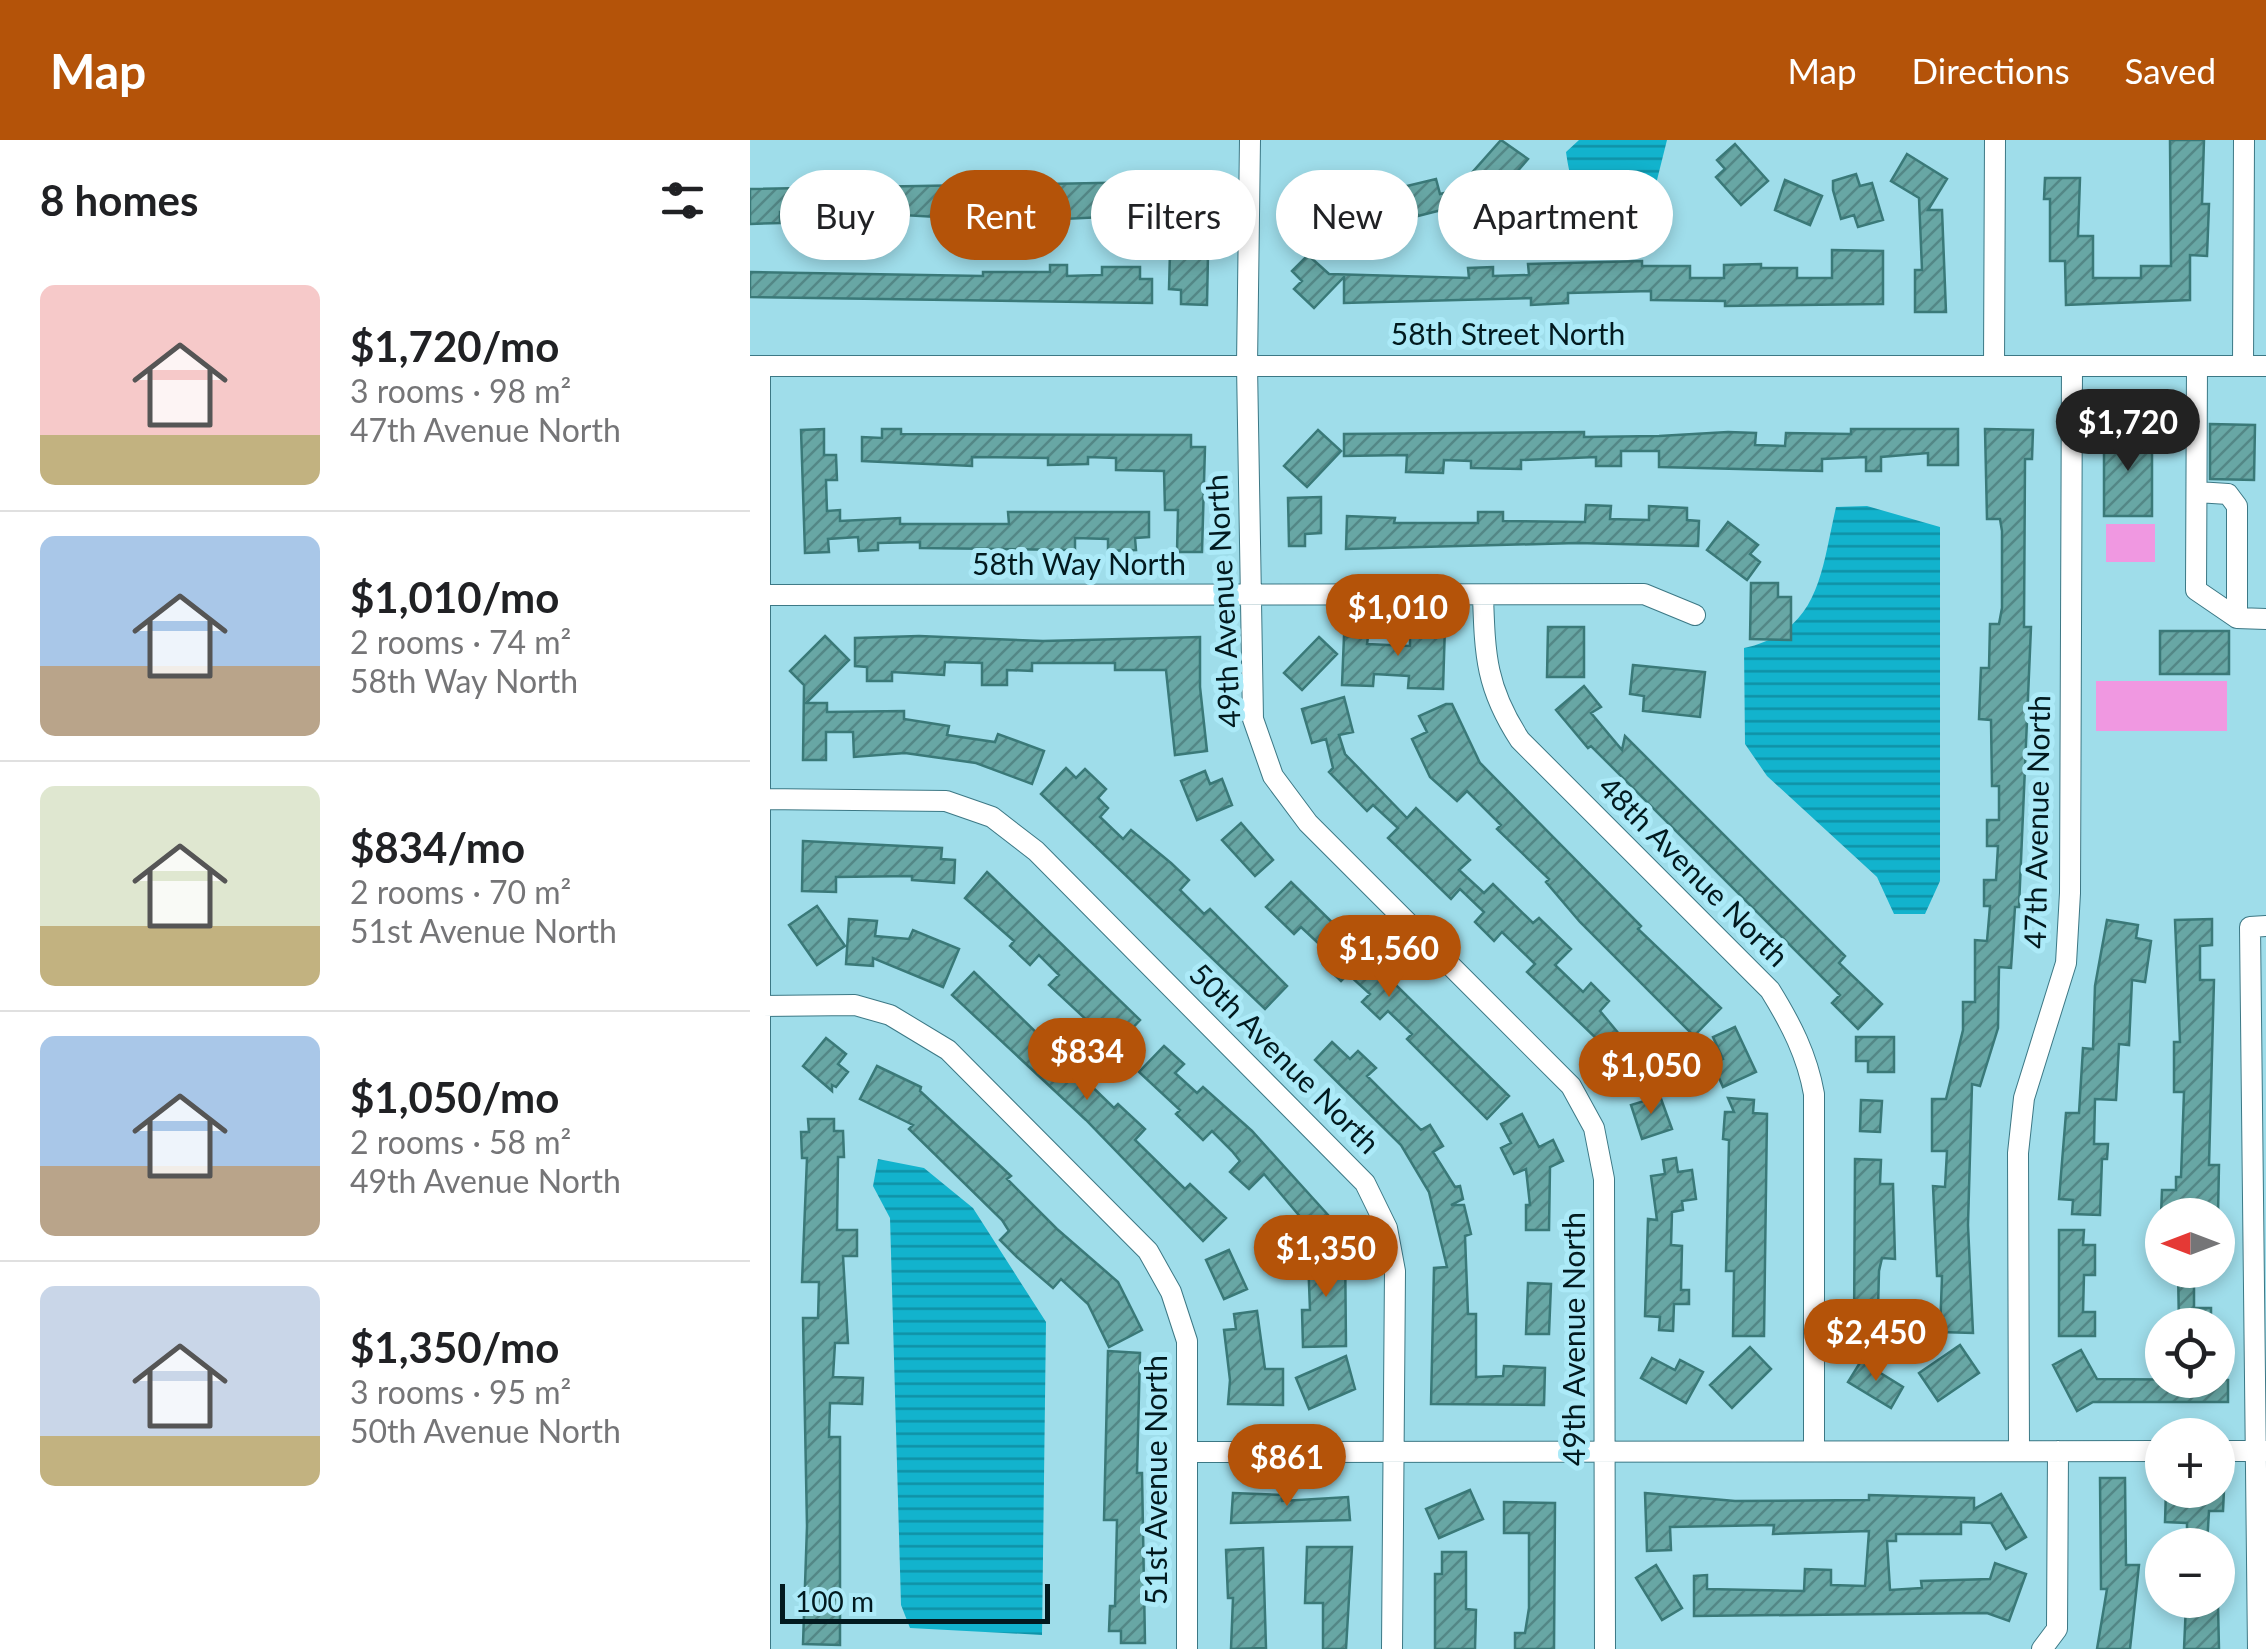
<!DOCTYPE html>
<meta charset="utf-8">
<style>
body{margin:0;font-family:Lato,sans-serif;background:#f2f2f2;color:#202124;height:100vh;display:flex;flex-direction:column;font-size:38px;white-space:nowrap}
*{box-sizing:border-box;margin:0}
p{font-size:32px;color:#757577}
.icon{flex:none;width:55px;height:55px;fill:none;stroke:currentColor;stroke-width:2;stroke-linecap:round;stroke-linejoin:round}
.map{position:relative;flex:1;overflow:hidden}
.side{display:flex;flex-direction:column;background:#fff;width:750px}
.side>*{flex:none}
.top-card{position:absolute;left:30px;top:30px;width:950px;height:90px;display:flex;gap:20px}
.needle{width:65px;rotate:270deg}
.buttons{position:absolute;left:1395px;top:1058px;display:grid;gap:20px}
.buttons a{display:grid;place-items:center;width:90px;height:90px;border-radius:50%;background:#fff;box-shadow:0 5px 15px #0003;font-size:50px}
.scale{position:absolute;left:30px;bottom:25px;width:270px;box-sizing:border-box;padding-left:10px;border:5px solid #021a1f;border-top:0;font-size:28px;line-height:35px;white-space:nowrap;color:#021a1f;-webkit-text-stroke:8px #aceaf8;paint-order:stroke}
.price{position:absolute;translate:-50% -85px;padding:0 22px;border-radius:35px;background:#b45309;color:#fff;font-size:32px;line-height:65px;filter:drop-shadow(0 2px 5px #0008)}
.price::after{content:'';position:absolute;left:50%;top:60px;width:30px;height:22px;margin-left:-15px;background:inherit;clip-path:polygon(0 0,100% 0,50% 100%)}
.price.selected{background:#222;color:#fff}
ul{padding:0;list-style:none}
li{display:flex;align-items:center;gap:30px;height:250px;padding:0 40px}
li+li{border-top:2px solid #e0e0e0}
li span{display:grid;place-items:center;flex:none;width:280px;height:200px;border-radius:15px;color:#555}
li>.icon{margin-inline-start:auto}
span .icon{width:120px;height:120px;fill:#fffc;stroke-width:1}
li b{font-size:42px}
h2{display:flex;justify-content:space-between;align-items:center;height:120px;padding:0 40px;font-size:42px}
.chip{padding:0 35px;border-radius:45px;background:#fff;box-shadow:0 5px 15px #0003;font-size:35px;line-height:90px}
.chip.selected{background:#b45309;color:#fff}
header{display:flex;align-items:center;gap:60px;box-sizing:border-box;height:140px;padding:0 50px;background:#b45309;color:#fff}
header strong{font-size:48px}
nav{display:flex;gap:55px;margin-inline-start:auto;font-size:35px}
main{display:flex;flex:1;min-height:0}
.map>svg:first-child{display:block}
.park{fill:#f098e1}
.water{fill:url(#water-rules)}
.building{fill:url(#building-hatch);stroke:#3a7978;stroke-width:2.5}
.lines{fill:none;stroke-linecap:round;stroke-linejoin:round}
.minor-casing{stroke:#3c7885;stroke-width:22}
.minor{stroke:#fff;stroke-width:20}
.labels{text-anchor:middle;stroke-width:10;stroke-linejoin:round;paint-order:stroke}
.street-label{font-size:30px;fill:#021a1f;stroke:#aceaf8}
</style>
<header>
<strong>Map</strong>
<nav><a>Map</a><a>Directions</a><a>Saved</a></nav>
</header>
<main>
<section class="side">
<h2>8 homes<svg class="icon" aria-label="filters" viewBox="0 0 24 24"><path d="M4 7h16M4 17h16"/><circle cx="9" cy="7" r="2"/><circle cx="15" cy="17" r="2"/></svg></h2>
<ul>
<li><span style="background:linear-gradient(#f6c9c9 75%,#c2b280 0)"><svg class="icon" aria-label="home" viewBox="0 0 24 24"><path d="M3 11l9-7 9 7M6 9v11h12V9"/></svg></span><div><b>$1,720/mo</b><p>3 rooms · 98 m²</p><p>47th Avenue North</p></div></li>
<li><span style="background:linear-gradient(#a9c7e8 65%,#b9a48a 0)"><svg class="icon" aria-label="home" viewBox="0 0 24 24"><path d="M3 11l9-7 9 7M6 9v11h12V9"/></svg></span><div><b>$1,010/mo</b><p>2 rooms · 74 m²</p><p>58th Way North</p></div></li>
<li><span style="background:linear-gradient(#dfe7d0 70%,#c2b280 0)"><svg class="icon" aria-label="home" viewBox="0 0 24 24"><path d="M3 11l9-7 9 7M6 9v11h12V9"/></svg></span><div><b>$834/mo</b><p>2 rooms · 70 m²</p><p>51st Avenue North</p></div></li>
<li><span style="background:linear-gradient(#a9c7e8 65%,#b9a48a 0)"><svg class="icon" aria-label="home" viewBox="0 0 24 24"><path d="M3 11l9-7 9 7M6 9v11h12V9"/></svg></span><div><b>$1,050/mo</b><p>2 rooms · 58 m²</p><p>49th Avenue North</p></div></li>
<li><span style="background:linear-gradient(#c9d6e8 75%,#c2b280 0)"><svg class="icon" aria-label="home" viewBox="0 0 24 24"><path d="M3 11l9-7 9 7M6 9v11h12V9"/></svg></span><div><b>$1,350/mo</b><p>3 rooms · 95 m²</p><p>50th Avenue North</p></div></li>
</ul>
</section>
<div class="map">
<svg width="1516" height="1509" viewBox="0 0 1516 1509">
<defs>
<pattern id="water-rules" width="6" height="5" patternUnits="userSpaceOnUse" patternTransform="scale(2.5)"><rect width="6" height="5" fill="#12b3cd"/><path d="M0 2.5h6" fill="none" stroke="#0f91a6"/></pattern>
<pattern id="building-hatch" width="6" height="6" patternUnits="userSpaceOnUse" patternTransform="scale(2.5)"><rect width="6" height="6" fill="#68a7a5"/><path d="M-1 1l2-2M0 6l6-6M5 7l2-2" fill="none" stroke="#538786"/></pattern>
</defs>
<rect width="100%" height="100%" fill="#9fddea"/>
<path class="park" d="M1356,384H1405V422H1356Z
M1346,541H1477V591H1346Z"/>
<path class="water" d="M829,0H917L899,72C842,74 825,76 816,12Z
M1117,366L1190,387V741L1175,774H1144L1127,737L1017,636L995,604L994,508C1070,491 1071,432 1086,367Z
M128,1019L174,1028L223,1068L296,1182L292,1495L160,1488L151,1465L140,1078L123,1046Z"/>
<path class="building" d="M751,0L778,19L745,57L720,35Z
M1420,0H1454L1452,64H1459L1457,116L1440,115V160L1316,165L1315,121H1300V59H1294L1295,38H1330L1328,96H1343V138H1391V126H1421Z
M985,4L1018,41L991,65L966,37L975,29L967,20Z
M1157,14L1197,39L1178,70H1192L1196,172H1165V130H1172L1169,58L1141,41Z
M1106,34L1110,46L1122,43L1133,80L1108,87L1104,75L1091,79L1083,50V41Z
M430,36L438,46L444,41L460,60L452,66L460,76L434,95L418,74L292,80V68L222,69V79L82,71V82H65V72H30V83L0,84V49L403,42V58Z
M567,39L593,61L558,100L533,78Z
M686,39L690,54L703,51L707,66L668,76L666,71L621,70L620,81H602L603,46H657Z
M1035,40L1072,56L1060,85L1025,70Z
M1082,110L1133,111V164L975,166V161L901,160V151L818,153V163L781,165V158L594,163V137L564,168L544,149L552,141L542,131L558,115L579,134L719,138L718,128L743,127V136L779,135L778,124L892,121V126H940V138H974V125L1011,124V128H1047V138H1082Z
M420,112L458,114L457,165L431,164V150L419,149Z
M300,125H317V136L352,135V127H390V139H402V163L0,157V132L233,136V132H300Z
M1460,284L1505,285L1504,340L1460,339Z
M74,289V315H86L87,340H76L77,371L90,370V381L150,378V384H259L258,372H399V397L385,398L386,410L358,411V399L325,398V410L170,408V402L128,403V410L109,411L108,397L78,399L79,412L55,413L51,290Z
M132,289H151V294L441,295V307H455L452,412H427L428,370H415L414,331L366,330V318L338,317V324L298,325V318L222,317V326L112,321V297L132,298Z
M1101,289H1208V325H1178V313L1131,317V331H1116V317L1072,319V331L909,327V311H871V326H846V317L771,320V329L721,328V321L694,320L693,333L656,332L657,315L594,316V294L834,292V297L909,296L978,292L1006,293L1005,305L1035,306L1036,293L1101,294Z
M1235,289L1283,290L1282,319H1275L1274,487H1281L1269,767H1265L1261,828L1249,827L1248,888L1230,946L1222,944L1218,1085L1223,1193L1190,1192L1192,1136H1187L1183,1046L1195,1047L1197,1011H1182V959H1196L1213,890V862H1225V800L1237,801L1240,766H1234V740H1246L1248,706H1237V680H1249V646H1242L1241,580L1229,579L1231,528H1239L1240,484H1249L1252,468V391L1250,379H1237Z
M568,290L591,311L557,347L534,326Z
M1354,291H1402V376H1354Z
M571,357V393L555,394V406H539L538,358Z
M836,365L861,366L860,379L899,380V366L937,368V380L949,381L948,406L827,403L596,409L597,376L645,378L644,383H728V372H753V381L835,382Z
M978,382L1008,405L1000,414L1010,422L997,440L957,410Z
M1001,443H1028V457H1041V500L1000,499Z
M660,484L695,485L693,549L658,548L659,536L624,534L623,546L592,545L594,496L618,497L617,504L660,506Z
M798,487H834V537H797Z
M1410,491H1479V534H1410Z
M75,496L99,520L56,563H77V572L154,571V579L199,586L197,595L245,602L248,594L294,611L282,644L226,623L155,613L104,617L103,592H76V620H53L54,545L40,531Z
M169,496L293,501L450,497V547L457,611L425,615L416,530H365V523H282V531L257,530V545H232V523L195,522L194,535L142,532V541H117V527L105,526V498Z
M569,497L587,514L552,550L534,533Z
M883,525L955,532L950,577L893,571L894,556L880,554Z
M834,546L851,567L841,573L872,610L875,596L1095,816L1089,823L1132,864L1108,889L1082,863L1090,855L841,606L838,608L806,570Z
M594,557L603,592L589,595L595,614L657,678L666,668L720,720L709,730L734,753L743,744L783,783L789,778L821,809L805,825L833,852L841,843L859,861L850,871L893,923L871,940L842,905L848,900L777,832L785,824L752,792L744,801L725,782L734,772L710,749L701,759L638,698L648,688L623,665L617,671L579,632L583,628L576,599L562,603L552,569Z
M696,564H702L730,623L891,786L888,789L971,868L944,896L830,782L796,742L799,739L747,689L751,685L717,651L707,661L680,637L662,599L677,592L669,576Z
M316,628L326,638L335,629L356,649L348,658L358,668L350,677L373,699L381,690L421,723L439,740L430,750L454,774L460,769L537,846L515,869L291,654Z
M455,631L460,644L472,639L482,665L447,680L431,641Z
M491,683L523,720L505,736L472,700Z
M53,701L192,708L191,719L205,720L204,743L162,740V736L86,737V752L52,751Z
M237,732L390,880L361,911L338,890L342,885L299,845L309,835L289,815L280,825L260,806L264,801L215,758Z
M541,742L759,956L737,979L657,899L662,894L638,871L630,879L612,862L620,854L598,834L591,841L573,824L581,815L551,787L544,794L516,767Z
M67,766L95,806L67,825L39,785Z
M99,779L127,781L125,796L159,799L163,790L209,809L193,847L123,818V826L96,824Z
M1462,779V805L1450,806V840H1464L1459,1025H1469L1468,1075H1411L1412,1050H1426V1037H1431L1434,952H1424V902H1430L1425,780Z
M1357,780L1388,785L1386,798L1401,801L1395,842L1382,840L1379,905L1369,904L1366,960L1345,959L1344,1004H1358L1357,1019H1352L1350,1075L1322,1074L1323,1060L1309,1059L1316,973H1329L1333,908L1343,909L1345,846Z
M224,832L364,968L368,964L395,989L385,1000L435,1049L440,1044L476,1078L453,1101L336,980L202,855Z
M985,887L1006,932L973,947L963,924L973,919L963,897Z
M1106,897H1144V932H1118V921H1106Z
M76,898L96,914L88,924L98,932L86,947L82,945V951L53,926Z
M582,902L600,919L608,911L626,928L617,936L671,990L680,985L693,1006L683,1012L705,1047L710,1046L713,1059L701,1065H714L721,1094L715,1096L718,1174H726V1237L753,1236L754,1226L795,1228L794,1265L681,1264L684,1128L697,1127L679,1052L651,1005L565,920Z
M414,906L434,924L425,933L447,953L453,947L502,991L579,1076L557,1094V1077L553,1080L514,1034L499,1049L480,1032L490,1021L482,1011L462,991L453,1000L426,974L430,970L389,932Z
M127,926L171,947L170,951L261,1036L257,1039L307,1089L368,1142L392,1190L359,1207L338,1164L311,1139L303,1148L267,1117L250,1100L259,1091L252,1080L159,989L163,985L110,959Z
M910,956L922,989L892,999L881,965Z
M978,958L1004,960L1003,973L1017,974L1014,1196H983L984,1131H976L979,1000L973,999L975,972H984Z
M1111,960L1132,961L1130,992L1110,991Z
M772,974L789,1007L803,1000L813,1021L800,1027L799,1090H776V1065H780L776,1029L764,1034L751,1008L761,1003L751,984Z
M58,979H84V991H93L94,1017H88L87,1090H107V1116H93L98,1203H85L83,1237L113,1238L112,1264L80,1263L79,1297H90V1505L53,1504L57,1386L53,1178H68L69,1142H52L57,1018H52L51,992H59Z
M926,1018L928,1032L942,1030L946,1059L932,1061L933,1070L922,1072L921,1105L932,1106L931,1150H939V1164H924L923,1191L909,1190L910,1177L895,1176L898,1079L907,1080L901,1036L915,1034L913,1020Z
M1105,1019L1131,1020L1130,1044H1143L1145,1119L1132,1118L1129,1131L1128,1170H1141V1195L1104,1194Z
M1309,1090H1334L1333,1105H1345V1135H1334L1333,1172H1345V1196H1309Z
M595,1102L596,1206L553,1207L552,1170H560L558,1117L585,1116L573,1103Z
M479,1110L497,1149L474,1159L456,1120Z
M1428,1130H1444V1168H1461V1185H1429Z
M778,1143L801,1144L799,1194H776Z
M507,1171L515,1229H533V1265L478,1264L480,1240L474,1190L486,1189L484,1174Z
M1210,1205L1229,1233L1188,1261L1169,1233Z
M1000,1207L1021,1229L982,1268L960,1245Z
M1331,1210L1347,1239L1478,1240V1262H1343L1327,1271L1303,1225Z
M358,1211L390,1213L387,1333H392L395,1503H371V1491H359L360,1466H365L367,1380H354Z
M596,1216L605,1249L559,1269L546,1238Z
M902,1218L925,1230L930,1220L953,1232L936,1263L891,1238Z
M1111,1221L1153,1247L1141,1268L1098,1242Z
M1350,1338H1375L1376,1425H1389L1380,1509H1347L1357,1449H1351Z
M720,1350L733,1379L689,1398L676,1369Z
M1416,1350H1474L1473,1371H1459L1457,1405H1437V1383L1415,1382Z
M483,1353L532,1355V1361L598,1357L600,1380L481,1383Z
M895,1353L985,1361L1119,1360V1355L1224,1358V1369L1251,1354L1276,1397L1256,1409L1241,1383L1211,1382V1394H1146V1401H1137L1140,1450L1172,1448L1171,1441L1240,1439L1245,1423L1276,1434L1259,1481L1237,1473L944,1476V1436L957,1435V1449L1054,1451L1055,1429L1081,1430V1445L1115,1446L1119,1391L1023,1394L1024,1385L920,1387L921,1410L897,1411Z
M754,1362L805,1363L804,1509H765V1493H775L779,1468V1393H754Z
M557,1407H602L596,1509H573V1463H555Z
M513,1408L516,1508L481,1509L483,1458H478L476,1410Z
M692,1412H716V1469L726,1470L725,1509H685V1434H692Z
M906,1425L932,1468L912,1480L886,1438Z
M1436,1464L1468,1465L1469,1509H1434Z"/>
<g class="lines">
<g class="minor-casing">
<path id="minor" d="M500,0L497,225L503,579L523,636L558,683L821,946L844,988L854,1039L855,1509
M0,226H1516
M10,226V1509
M1244,226L1245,0
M1447,226L1446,450L1487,478L1516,479
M1493,226L1494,0
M1447,352L1478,354L1487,366V478
M10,455L894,454L945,475
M733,456C735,516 736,548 770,600L1020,850C1041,884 1057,915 1064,954V1311
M10,659L196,661L242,677L286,711L615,1043L637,1088L645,1131L642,1509
M10,866L105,865L140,875L198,910L398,1111L421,1152L437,1201V1509
M1269,1311L1268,1013L1274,958L1316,823L1320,753L1322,226
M1468,1311H1516
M439,1312L1412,1311
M1292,1509L1307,1489L1308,1311
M1508,1509L1500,787L1516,786"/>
</g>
<use href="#minor" class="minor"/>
</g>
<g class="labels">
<g class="street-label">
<text x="758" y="205">58th Street North</text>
<text x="329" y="435">58th Way North</text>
<text transform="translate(474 461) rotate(-93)" y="10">49th Avenue North</text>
<text transform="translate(1288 682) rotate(-89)" y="10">47th Avenue North</text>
<text transform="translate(943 732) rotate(45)" y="10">48th Avenue North</text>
<text transform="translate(534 919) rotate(45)" y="10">50th Avenue North</text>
<text transform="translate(825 1199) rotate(-90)" y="10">49th Avenue North</text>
<text transform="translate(407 1340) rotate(-90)" y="10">51st Avenue North</text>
</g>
</g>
</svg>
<div class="buttons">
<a><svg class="needle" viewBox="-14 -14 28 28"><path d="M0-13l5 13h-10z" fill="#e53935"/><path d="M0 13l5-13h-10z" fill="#757577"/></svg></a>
<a><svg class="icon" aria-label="locate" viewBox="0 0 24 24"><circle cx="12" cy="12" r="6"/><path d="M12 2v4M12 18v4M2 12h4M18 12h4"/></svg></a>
<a>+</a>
<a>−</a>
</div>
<div class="scale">100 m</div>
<b class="price selected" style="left:1378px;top:334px">$1,720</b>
<b class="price" style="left:648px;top:519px">$1,010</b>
<b class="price" style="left:639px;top:860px">$1,560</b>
<b class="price" style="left:337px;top:963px">$834</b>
<b class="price" style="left:901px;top:977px">$1,050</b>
<b class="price" style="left:576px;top:1160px">$1,350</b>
<b class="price" style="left:1126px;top:1244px">$2,450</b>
<b class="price" style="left:537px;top:1369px">$861</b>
<div class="top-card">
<a class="chip">Buy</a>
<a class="chip selected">Rent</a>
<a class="chip">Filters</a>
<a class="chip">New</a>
<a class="chip">Apartment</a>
</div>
</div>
</main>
